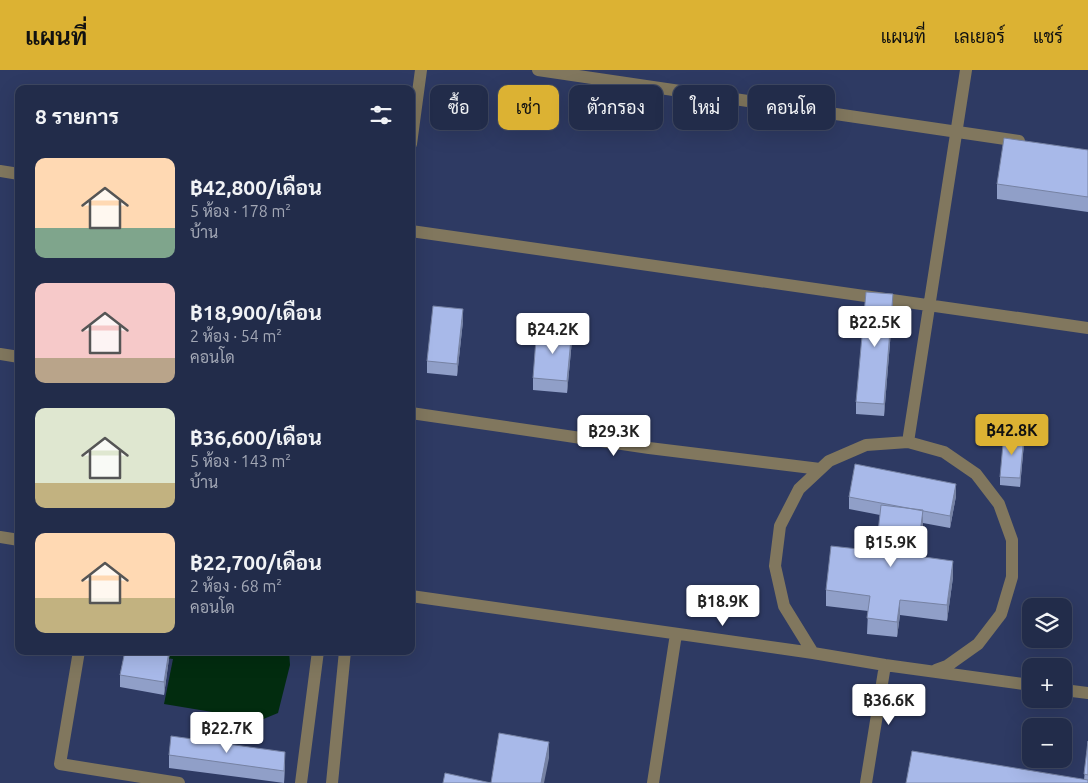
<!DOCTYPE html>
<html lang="th">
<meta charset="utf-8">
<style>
body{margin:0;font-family:Ubuntu,Sarabun,sans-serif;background:#2a3451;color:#f1f3f6;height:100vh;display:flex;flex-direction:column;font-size:19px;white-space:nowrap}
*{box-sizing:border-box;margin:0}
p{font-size:16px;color:#a2a7b5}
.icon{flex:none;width:28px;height:28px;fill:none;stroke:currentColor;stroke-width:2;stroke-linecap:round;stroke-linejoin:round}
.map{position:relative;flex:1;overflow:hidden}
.panel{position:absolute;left:15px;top:15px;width:400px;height:570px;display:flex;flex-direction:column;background:#222c4a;border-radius:10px;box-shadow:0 5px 20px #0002,0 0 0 1px #3f4862}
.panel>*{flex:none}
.banner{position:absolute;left:430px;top:15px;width:475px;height:45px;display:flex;gap:10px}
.buttons{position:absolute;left:1022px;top:528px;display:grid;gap:10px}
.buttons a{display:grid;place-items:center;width:50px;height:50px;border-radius:10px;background:#222c4a;box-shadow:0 5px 20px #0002,0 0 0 1px #3f4862;font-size:25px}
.price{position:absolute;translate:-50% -42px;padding:0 11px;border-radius:5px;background:#fff;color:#222;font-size:16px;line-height:32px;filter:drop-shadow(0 1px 2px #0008)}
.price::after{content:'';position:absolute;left:50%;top:30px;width:15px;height:11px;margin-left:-8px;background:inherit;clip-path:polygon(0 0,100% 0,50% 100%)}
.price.current{background:#dcb233;color:#111}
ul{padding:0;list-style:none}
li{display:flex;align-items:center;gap:15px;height:125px;padding:0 20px}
li span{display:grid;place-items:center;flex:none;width:140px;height:100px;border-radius:10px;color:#555}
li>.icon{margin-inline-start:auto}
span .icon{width:60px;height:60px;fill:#fffc;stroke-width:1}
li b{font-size:21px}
h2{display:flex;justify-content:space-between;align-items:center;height:60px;padding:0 20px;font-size:21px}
.tag{padding:0 18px;border-radius:10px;background:#222c4a;box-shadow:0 5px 20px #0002,0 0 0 1px #3f4862;font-size:18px;line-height:45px}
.tag.current{background:#dcb233;color:#111}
header{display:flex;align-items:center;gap:30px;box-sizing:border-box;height:70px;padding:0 25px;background:#dcb233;color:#111}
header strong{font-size:24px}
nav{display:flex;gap:28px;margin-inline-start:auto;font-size:18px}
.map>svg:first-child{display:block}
.water{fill:#022c0f}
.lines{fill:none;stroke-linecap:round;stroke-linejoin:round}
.minor{stroke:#81775e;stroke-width:12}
.wall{fill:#909fc8}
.shaded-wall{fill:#7682a3}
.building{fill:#a8b9e9;stroke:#7682a3}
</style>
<header>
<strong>แผนที่</strong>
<nav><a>แผนที่</a><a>เลเยอร์</a><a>แชร์</a></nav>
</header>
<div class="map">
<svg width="1088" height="713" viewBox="0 0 1088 713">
<rect width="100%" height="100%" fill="#2e3a63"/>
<path class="water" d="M118,581H289L290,595L278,643L261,650L164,634L173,589Z"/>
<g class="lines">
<path class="minor" d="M538,0L1019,71
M411,74L421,0
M0,101L19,104
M411,161L1088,258
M0,284L19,287
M411,343L649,378L820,399
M908,372L966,0
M0,467L19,470
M411,526L813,583L885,595L1031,615
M79,581L60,694L179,713
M813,583L784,536L775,496L780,456L799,419L829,391L866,375L908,372L944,382L976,404L999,434L1012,470V507L1001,544L978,574L947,596L936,600
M1064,620L1088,623
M301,713L318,581
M332,713L345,581
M653,713L676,564
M866,713L885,595"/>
</g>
<path class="wall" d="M1088,80V142L997,129V114Z
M893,236L884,346L856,344V332Z
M463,251L457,306L427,303V291Z
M545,270H572L567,323L533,320V308Z
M1024,373L1020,417L1000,415V407Z
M956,426L950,458L923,453L919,487L953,507L947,551L900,545L897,567L867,564L868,541L826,536V520L876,481L880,445L849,439V427Z
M125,581H170L164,625L120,617V605Z
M1088,671V713L1084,710Z
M169,685L285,694L284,713L169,698Z"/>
<path class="shaded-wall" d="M893,224V236L884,346V334Z
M463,239V251L457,306V294Z
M572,258V270L567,323V311Z
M1024,365V373L1020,417V408Z
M956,414V426L950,458V446Z
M923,440V456L917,502V486Z
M953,491V507L947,551V535Z
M900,530V545L897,567V552Z
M169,581H170L164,625V612Z
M549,672V688L544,713H541Z
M285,682V694L284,713V701Z"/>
<path class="building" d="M1004,68L1088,80V127L997,114Z
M866,222L893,224L884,334L856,332Z
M433,236L463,239L457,294L427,291Z
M547,256L572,258L567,311L533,308L536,269L545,270Z
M1004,363L1024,365L1020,408L1000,407Z
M855,394L956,414L950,446L849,427Z
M881,435L923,440L917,486L953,491L947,535L900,530L897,552L867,548L870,526L826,520L831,476L876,481Z
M125,581H169L164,612L120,605Z
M499,663L549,672L541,713H443L445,703L491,713Z
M171,666L285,682L284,701L169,685Z
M1088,671V705L1084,704Z
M912,681L1088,710V713H906Z"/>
</svg>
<div class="buttons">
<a><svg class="icon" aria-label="layers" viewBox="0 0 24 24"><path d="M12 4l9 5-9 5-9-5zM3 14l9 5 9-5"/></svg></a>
<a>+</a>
<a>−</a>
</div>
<b class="price" style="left:875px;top:278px">฿22.5K</b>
<b class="price" style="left:553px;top:285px">฿24.2K</b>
<b class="price current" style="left:1012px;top:386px">฿42.8K</b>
<b class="price" style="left:614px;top:387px">฿29.3K</b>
<b class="price" style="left:891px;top:498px">฿15.9K</b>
<b class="price" style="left:723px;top:557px">฿18.9K</b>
<b class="price" style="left:889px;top:656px">฿36.6K</b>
<b class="price" style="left:227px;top:684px">฿22.7K</b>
<div class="banner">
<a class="tag">ซื้อ</a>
<a class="tag current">เช่า</a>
<a class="tag">ตัวกรอง</a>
<a class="tag">ใหม่</a>
<a class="tag">คอนโด</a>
</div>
<section class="panel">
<h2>8 รายการ<svg class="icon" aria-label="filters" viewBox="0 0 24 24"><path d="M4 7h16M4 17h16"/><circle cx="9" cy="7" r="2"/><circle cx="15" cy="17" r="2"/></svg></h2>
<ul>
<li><span style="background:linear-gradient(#ffd9b3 70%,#7fa58c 0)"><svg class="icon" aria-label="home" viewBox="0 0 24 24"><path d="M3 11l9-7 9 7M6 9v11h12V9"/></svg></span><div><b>฿42,800/เดือน</b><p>5 ห้อง · 178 m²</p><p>บ้าน</p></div></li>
<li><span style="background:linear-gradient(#f6c9c9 75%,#b9a48a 0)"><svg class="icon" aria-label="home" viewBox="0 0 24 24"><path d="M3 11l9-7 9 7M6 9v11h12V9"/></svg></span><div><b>฿18,900/เดือน</b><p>2 ห้อง · 54 m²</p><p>คอนโด</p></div></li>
<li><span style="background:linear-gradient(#dfe7d0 75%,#c2b280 0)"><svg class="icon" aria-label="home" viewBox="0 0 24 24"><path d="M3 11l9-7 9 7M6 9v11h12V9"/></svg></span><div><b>฿36,600/เดือน</b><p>5 ห้อง · 143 m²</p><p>บ้าน</p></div></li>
<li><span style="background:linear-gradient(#ffd9b3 65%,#c2b280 0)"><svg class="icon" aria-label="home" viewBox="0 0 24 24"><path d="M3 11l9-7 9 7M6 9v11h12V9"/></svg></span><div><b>฿22,700/เดือน</b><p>2 ห้อง · 68 m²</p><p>คอนโด</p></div></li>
</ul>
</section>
</div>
